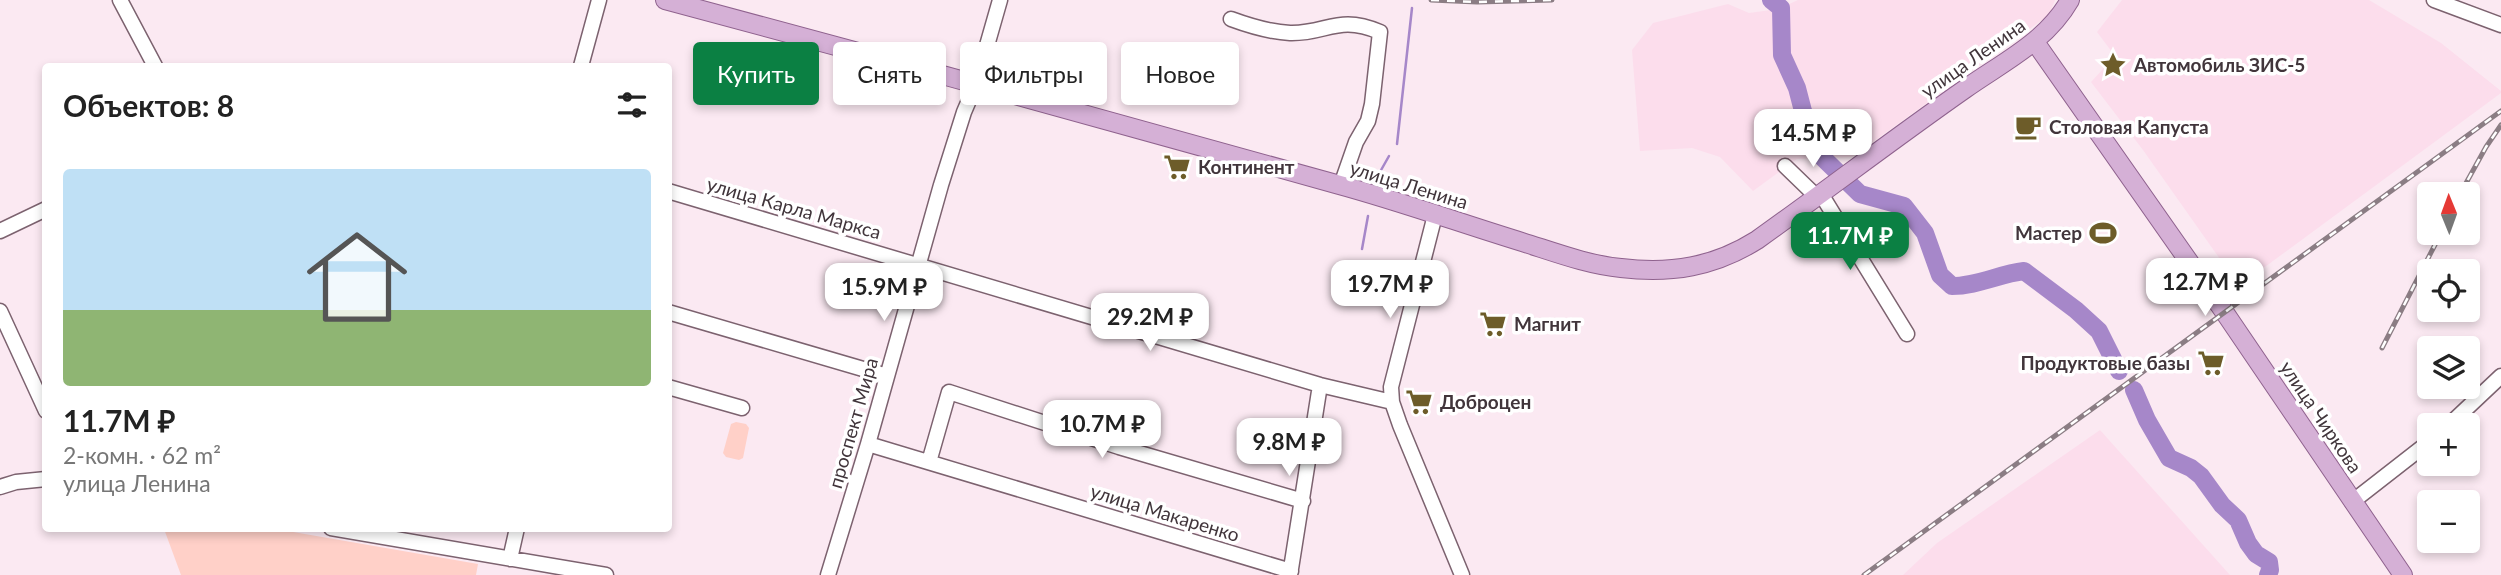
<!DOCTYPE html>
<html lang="ru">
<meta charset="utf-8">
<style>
body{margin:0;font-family:Lato,sans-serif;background:#f2f2f2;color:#222;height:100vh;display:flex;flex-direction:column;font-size:26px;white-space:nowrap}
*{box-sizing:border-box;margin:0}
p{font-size:23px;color:#767676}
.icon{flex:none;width:38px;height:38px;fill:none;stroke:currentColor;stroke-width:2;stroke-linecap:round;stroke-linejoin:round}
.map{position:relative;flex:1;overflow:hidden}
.drawer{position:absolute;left:42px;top:63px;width:630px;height:469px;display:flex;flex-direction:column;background:#fff;border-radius:7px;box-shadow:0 4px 10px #0003}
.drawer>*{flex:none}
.banner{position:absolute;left:693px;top:42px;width:665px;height:63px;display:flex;gap:14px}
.needle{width:46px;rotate:359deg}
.controls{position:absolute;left:2417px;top:182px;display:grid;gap:14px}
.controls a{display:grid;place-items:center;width:63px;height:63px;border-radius:7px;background:#fff;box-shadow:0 4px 10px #0003;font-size:35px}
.price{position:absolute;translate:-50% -60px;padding:0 16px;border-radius:14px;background:#fff;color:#222;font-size:23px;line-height:46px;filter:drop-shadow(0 2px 4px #0008)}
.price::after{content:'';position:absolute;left:50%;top:42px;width:21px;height:16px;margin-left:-10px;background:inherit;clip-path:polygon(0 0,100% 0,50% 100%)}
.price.selected{background:#0b8043;color:#fff}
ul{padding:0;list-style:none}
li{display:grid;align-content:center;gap:14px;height:371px;padding:0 21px}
li span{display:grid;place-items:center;height:217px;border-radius:7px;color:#555}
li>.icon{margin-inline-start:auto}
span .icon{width:126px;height:126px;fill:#fffc;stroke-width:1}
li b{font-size:30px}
h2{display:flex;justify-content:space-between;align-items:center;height:84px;padding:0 21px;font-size:30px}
.chip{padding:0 24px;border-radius:7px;background:#fff;box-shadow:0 4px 10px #0003;font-size:24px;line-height:63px}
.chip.selected{background:#0b8043;color:#fff}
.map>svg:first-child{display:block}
.built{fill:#fcddec}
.green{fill:#ffd0c8}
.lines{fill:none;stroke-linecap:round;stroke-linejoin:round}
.stream{stroke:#a687c9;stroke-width:2.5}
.river{stroke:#a687c9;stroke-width:18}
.minor-casing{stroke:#7c626f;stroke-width:17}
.major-casing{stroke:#8f628e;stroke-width:20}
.minor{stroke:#fff;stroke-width:14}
.major{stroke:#d5b0d6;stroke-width:18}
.rail-casing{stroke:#8b7d84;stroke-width:5}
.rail{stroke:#fff;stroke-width:2.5;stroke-dasharray:8;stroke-linecap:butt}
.labels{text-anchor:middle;stroke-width:7;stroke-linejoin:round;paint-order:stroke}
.street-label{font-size:19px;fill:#41353b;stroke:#fff}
.poi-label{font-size:19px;font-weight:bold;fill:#41353b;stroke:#fff;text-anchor:start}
</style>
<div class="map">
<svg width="2501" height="575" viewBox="0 0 2501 575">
<rect width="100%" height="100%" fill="#fbe9f2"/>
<path class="built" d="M1798,0H2055L2049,15L1852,157L1797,159L1753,191L1720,157L1692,148L1640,151L1632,50L1653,23L1728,4L1749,13L1778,9Z
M2122,0H2369L2441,43L2501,91V93L2239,286L2143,150L2091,82L2115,56L2097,32Z
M2100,430L2230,575H1903L1937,543Z"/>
<path class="green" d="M736,422L746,424L749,428L743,458L739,460L726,457L723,453L731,424Z
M164,529H276L478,564L476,575H181Z"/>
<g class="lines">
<path class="stream" d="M1397,144L1412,8
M1376,179L1389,156
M1362,249L1368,216"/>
<path class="river" d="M1771,0L1781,8L1782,55L1797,88L1803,111L1822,157L1860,194L1904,206L1925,233L1940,275L1952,286C1977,286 1999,274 2024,271L2076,310L2099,331L2119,371
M2134,390L2147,420L2169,458L2191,468L2201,476L2222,505L2238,520L2248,543L2256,554L2269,562L2270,570L2268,575"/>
<g class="minor-casing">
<path id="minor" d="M120,0L155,66
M2434,0L2501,25
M1231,19C1250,26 1270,32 1290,33C1327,34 1338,14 1380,32L1372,104L1368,121L1356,142L1341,185
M581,66L599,0
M1785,166L1817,197
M668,191L1320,385L1392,402
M1821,194L1907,334
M1435,215L1391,387L1392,402L1400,425L1462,575
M0,231L46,209
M0,311L46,411
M668,312L887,376
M668,387L742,408
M2449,425L2501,376
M868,444L1291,571
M929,462L949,392L1119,447L1303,501
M0,487L16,482L46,479
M2352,502L2429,442
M331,528L606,575
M510,559L517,528
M828,575L868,444L941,185L964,112L976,84L1000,0
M1290,575L1320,385"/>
</g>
<g class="major-casing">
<path id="major" d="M665,0C889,60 1113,121 1336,184C1399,201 1460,223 1522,242C1554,252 1588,265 1621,268C1671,274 1714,267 1757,240C1827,190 1895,138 1965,89C2003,62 2046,42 2070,0
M2035,42L2225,313L2403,575"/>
</g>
<use href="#minor" class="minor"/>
<use href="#major" class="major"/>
<g class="rail-casing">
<path id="rail" d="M1431,0L1477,2L1552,0
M2460,194L2486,147L2501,125
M2382,348L2441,233
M1864,575L2501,111"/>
</g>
<use href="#rail" class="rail"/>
</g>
<defs>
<g id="sight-bare" transform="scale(2.1)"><path d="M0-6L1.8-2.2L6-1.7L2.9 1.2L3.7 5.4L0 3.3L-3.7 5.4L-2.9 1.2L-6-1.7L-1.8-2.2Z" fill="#6d5c29" stroke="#fff" stroke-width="2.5" paint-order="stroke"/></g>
<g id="cafe-bare" transform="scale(2.1)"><path d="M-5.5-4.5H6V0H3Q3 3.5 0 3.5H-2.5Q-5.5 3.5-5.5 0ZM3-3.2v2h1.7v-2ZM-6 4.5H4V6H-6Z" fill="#6d5c29" stroke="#fff" stroke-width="2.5" paint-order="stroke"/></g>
<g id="supermarket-bare" transform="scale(2.1)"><path d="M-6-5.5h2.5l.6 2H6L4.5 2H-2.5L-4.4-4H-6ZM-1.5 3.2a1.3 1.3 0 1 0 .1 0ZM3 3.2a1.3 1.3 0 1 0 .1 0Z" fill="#6d5c29" stroke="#fff" stroke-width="2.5" paint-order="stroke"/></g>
<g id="stadium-bare" transform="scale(2.1)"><path d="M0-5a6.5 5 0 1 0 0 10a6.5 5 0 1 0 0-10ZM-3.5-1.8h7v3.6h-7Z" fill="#6d5c29" stroke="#fff" stroke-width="2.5" paint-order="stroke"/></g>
</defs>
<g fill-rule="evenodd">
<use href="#sight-bare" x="2113" y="65"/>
<use href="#cafe-bare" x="2028" y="127"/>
<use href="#supermarket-bare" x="1177" y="167"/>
<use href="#stadium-bare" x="2103" y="233"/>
<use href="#supermarket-bare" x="1493" y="324"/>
<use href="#supermarket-bare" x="2211" y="363"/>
<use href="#supermarket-bare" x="1419" y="402"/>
</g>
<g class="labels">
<g class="street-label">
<text transform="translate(1973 58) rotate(-35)" y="7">улица Ленина</text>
<text transform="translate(1409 185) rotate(17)" y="7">улица Ленина</text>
<text transform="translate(794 208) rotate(16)" y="7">улица Карла Маркса</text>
<text transform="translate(2321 417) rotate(56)" y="7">улица Чиркова</text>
<text transform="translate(853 423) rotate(-74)" y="7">проспект Мира</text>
<text transform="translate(1165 513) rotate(17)" y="7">улица Макаренко</text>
</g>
<g class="poi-label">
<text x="2134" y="72">Автомобиль ЗИС-5</text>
<text x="2049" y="134">Столовая Капуста</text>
<text x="1198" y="174">Континент</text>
<text x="2082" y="240" text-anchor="end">Мастер</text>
<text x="1514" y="331">Магнит</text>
<text x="2190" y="370" text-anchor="end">Продуктовые базы</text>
<text x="1440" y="409">Доброцен</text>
</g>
</g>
</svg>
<div class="controls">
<a><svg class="needle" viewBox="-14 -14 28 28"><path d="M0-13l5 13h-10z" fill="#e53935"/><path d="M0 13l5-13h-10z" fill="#767676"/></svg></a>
<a><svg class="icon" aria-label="locate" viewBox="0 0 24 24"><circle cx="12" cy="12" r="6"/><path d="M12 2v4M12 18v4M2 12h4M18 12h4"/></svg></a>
<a><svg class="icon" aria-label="layers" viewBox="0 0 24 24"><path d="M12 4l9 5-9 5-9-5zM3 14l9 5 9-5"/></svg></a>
<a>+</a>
<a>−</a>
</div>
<b class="price" style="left:1813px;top:169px">14.5M ₽</b>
<b class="price selected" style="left:1850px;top:272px">11.7M ₽</b>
<b class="price" style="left:2205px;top:318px">12.7M ₽</b>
<b class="price" style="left:1390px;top:320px">19.7M ₽</b>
<b class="price" style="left:884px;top:323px">15.9M ₽</b>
<b class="price" style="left:1150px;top:353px">29.2M ₽</b>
<b class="price" style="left:1102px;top:460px">10.7M ₽</b>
<b class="price" style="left:1289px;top:478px">9.8M ₽</b>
<div class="banner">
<a class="chip selected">Купить</a>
<a class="chip">Снять</a>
<a class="chip">Фильтры</a>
<a class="chip">Новое</a>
</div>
<section class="drawer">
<h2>Объектов: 8<svg class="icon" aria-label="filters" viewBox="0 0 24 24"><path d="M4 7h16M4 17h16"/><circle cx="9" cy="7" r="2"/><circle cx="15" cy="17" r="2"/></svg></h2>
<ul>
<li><span style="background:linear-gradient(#bfe0f5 65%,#8fb573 0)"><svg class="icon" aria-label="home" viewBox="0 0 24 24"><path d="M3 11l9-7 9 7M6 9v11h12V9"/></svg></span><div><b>11.7M ₽</b><p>2-комн. · 62 m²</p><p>улица Ленина</p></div></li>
</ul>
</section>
</div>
